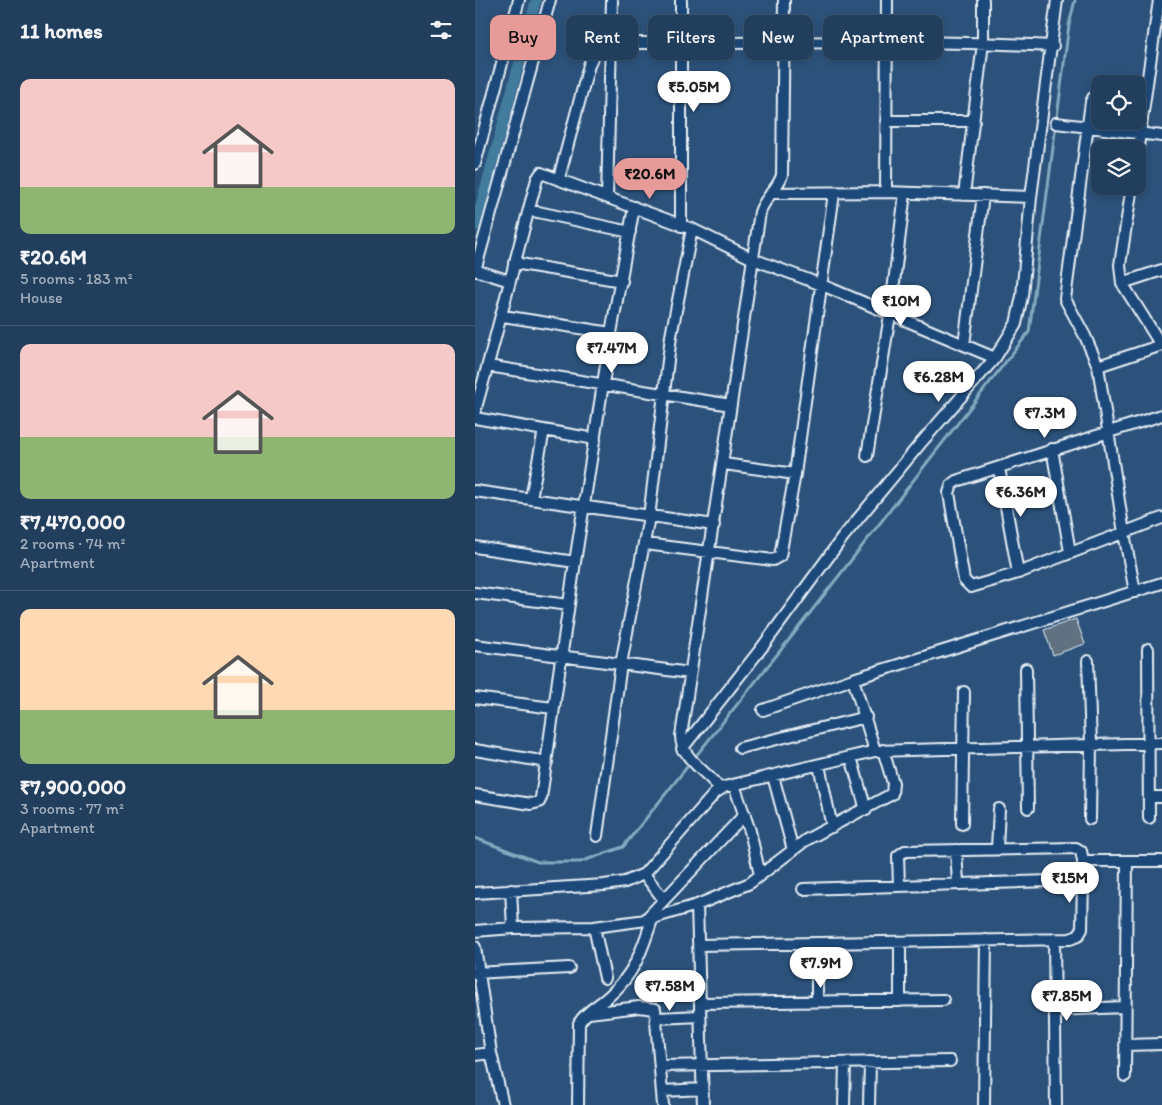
<!DOCTYPE html>
<meta charset="utf-8">
<style>
body{margin:0;font-family:Itim,sans-serif;background:#294562;color:#f1f3f6;height:100vh;display:flex;flex-direction:column;font-size:19px;white-space:nowrap}
*{box-sizing:border-box;margin:0}
p{font-size:16px;color:#a2aebb}
.icon{flex:none;width:28px;height:28px;fill:none;stroke:currentColor;stroke-width:2;stroke-linecap:round;stroke-linejoin:round}
.map{position:relative;flex:1;overflow:hidden}
.panel{display:flex;flex-direction:column;background:#213e5c;width:475px}
.panel>*{flex:none}
.top-card{position:absolute;left:15px;top:15px;width:475px;height:45px;display:flex;gap:10px}
.controls{position:absolute;left:616px;top:75px;display:grid;gap:10px}
.controls a{display:grid;place-items:center;width:55px;height:55px;border-radius:10px;background:#213e5c;box-shadow:0 2px 8px #0003,0 0 0 1px #3e5772;font-size:25px}
.price{position:absolute;translate:-50% -42px;padding:0 11px;border-radius:18px;background:#fff;color:#222;font-size:16px;line-height:32px;filter:drop-shadow(0 1px 2px #0008)}
.price::after{content:'';position:absolute;left:50%;top:30px;width:15px;height:11px;margin-left:-8px;background:inherit;clip-path:polygon(0 0,100% 0,50% 100%)}
.price.on{background:#e69b98;color:#111}
ul{padding:0;list-style:none}
li{display:grid;align-content:center;gap:10px;height:265px;padding:0 20px}
li+li{border-top:1px solid #3e5772}
li span{display:grid;place-items:center;height:155px;border-radius:10px;color:#555}
li>.icon{margin-inline-start:auto}
span .icon{width:90px;height:90px;fill:#fffc;stroke-width:1}
li b{font-size:21px}
h2{display:flex;justify-content:space-between;align-items:center;height:60px;padding:0 20px;font-size:21px}
.tag{padding:0 18px;border-radius:10px;background:#213e5c;box-shadow:0 2px 8px #0003,0 0 0 1px #3e5772;font-size:18px;line-height:45px}
.tag.on{background:#e69b98;color:#111}
main{display:flex;flex:1;min-height:0}
.map>svg:first-child{display:block}
.lines{fill:none;stroke-linecap:round;stroke-linejoin:round}
.stream{stroke:#85abc1;stroke-width:3}
.canal{stroke:#437c9d;stroke-width:10}
.building{fill:#607281;stroke:#e8f1f8}
.minor-casing{stroke:#e8f1f8;stroke-width:14}
.minor{stroke:#1f4a7a;stroke-width:10}
</style>
<main>
<section class="panel">
<h2>11 homes<svg class="icon" aria-label="filters" viewBox="0 0 24 24"><path d="M4 7h16M4 17h16"/><circle cx="9" cy="7" r="2"/><circle cx="15" cy="17" r="2"/></svg></h2>
<ul>
<li><span style="background:linear-gradient(#f6c9c9 70%,#8fb573 0)"><svg class="icon" aria-label="home" viewBox="0 0 24 24"><path d="M3 11l9-7 9 7M6 9v11h12V9"/></svg></span><div><b>₹20.6M</b><p>5 rooms · 183 m²</p><p>House</p></div></li>
<li><span style="background:linear-gradient(#f6c9c9 60%,#8fb573 0)"><svg class="icon" aria-label="home" viewBox="0 0 24 24"><path d="M3 11l9-7 9 7M6 9v11h12V9"/></svg></span><div><b>₹7,470,000</b><p>2 rooms · 74 m²</p><p>Apartment</p></div></li>
<li><span style="background:linear-gradient(#ffd9b3 65%,#8fb573 0)"><svg class="icon" aria-label="home" viewBox="0 0 24 24"><path d="M3 11l9-7 9 7M6 9v11h12V9"/></svg></span><div><b>₹7,900,000</b><p>3 rooms · 77 m²</p><p>Apartment</p></div></li>
</ul>
</section>
<div class="map">
<svg width="687" height="1105" viewBox="0 0 687 1105">
<rect width="100%" height="100%" fill="#2c527b"/>
<filter id="ink" filterUnits="userSpaceOnUse"><feTurbulence type="fractalNoise" baseFrequency=".02" numOctaves="2"/><feDisplacementMap in="SourceGraphic" scale="10" xChannelSelector="R" yChannelSelector="G"/><feConvolveMatrix kernelMatrix="1 2 1 2 8 2 1 2 1" color-interpolation-filters="sRGB"/></filter>
<g filter="url(#ink)">
<g class="lines">
<path class="stream" d="M0,838L63,862H105L148,847L317,636L554,332L594,25L600,0"/>
<path class="canal" d="M0,226L61,0"/>
</g>
<path class="building" d="M601,619L610,644L578,655L569,630Z"/>
<g class="lines">
<g class="minor-casing">
<path id="minor" d="M206,0V226
M625,95L618,98L616,102L590,299L610,336L623,366L649,533L660,592
M411,121H499
M581,123L687,136
M662,154L684,0
M0,164L44,0
M84,178L114,65C119,52 123,46 137,43C284,44 431,39 578,46
M657,186L645,265L647,283L686,345
M411,192L412,0
M296,193L411,192L556,197
M489,195L508,43V0
M132,197L137,0
M54,210L155,232
M39,263L147,281
M0,270L35,281
M0,271L75,0
M647,283L687,270
M28,316L136,333
M489,345L508,195
M13,366L256,405
M623,366L687,345
M0,411C22,334 41,256 62,179L66,173L217,229L278,259L347,285L520,358
M687,415L481,481L477,484L474,493L489,580L496,587L543,573L687,518
M0,418L120,439
M577,449L595,552
M392,456L415,315L430,193
M249,464L320,474
M524,468L543,573
M0,491L239,525
M56,498L69,430
M170,544L298,560L305,556L320,474L359,193
M0,547L100,562
M0,593L94,605
M0,645L215,673
M673,649L674,818
M613,661L616,744L615,819
M551,669L553,808
M0,698L78,708
M288,710L378,679
M265,748L391,717
M207,749L288,646L368,537L445,444L520,358L541,324L547,296L556,197L582,0
M0,750L72,762
M400,751L378,679L687,583
M376,757L391,810
M344,765L357,827
M298,776L318,850
M259,785L275,831L285,875
M245,789C232,771 206,759 206,736L285,212C290,197 303,189 307,175L309,0
M0,795L56,804L64,802L66,798L100,562L136,333L159,207
M674,797H687
M487,824L489,692
M122,836L146,664L174,517L196,336L217,229
M522,848L524,809
M481,850L483,883
M169,874L189,900
M424,885L423,856L430,851L601,848L606,851L608,861
M328,889L608,880V861H687
M36,890L38,928
M0,893L129,885L150,882L169,874L240,793L249,787L400,751L687,743
M222,905L228,1105
M171,919L270,814
M119,927L130,978
M0,931L38,928L119,927L171,920L222,905L275,883L331,840L417,794L418,783L408,750
M579,939L581,1105
M342,943V1001
M224,945L595,939L603,936L607,929L608,880
M0,947L16,1053L28,1105
M0,973L94,968
M425,1001V942
M225,1003L468,1000
M579,1010L650,1007
M114,1013L164,1007L180,1009L188,1105
M183,1018L225,1016
M650,1045L687,1044
M0,1055L16,1053
M186,1066L475,1061
M650,1076L652,861
M187,1091L228,1089
M103,1105L104,1023C111,1011 123,1006 133,997C160,974 167,950 178,917
M369,1105L370,1063
M394,1105L395,1062
M509,1105L511,940"/>
</g>
<use href="#minor" class="minor"/>
</g>
</g>
</svg>
<div class="controls">
<a><svg class="icon" aria-label="locate" viewBox="0 0 24 24"><circle cx="12" cy="12" r="6"/><path d="M12 2v4M12 18v4M2 12h4M18 12h4"/></svg></a>
<a><svg class="icon" aria-label="layers" viewBox="0 0 24 24"><path d="M12 4l9 5-9 5-9-5zM3 14l9 5 9-5"/></svg></a>
</div>
<b class="price" style="left:219px;top:113px">₹5.05M</b>
<b class="price on" style="left:175px;top:200px">₹20.6M</b>
<b class="price" style="left:426px;top:327px">₹10M</b>
<b class="price" style="left:137px;top:374px">₹7.47M</b>
<b class="price" style="left:464px;top:403px">₹6.28M</b>
<b class="price" style="left:570px;top:439px">₹7.3M</b>
<b class="price" style="left:546px;top:518px">₹6.36M</b>
<b class="price" style="left:595px;top:904px">₹15M</b>
<b class="price" style="left:346px;top:989px">₹7.9M</b>
<b class="price" style="left:195px;top:1012px">₹7.58M</b>
<b class="price" style="left:592px;top:1022px">₹7.85M</b>
<div class="top-card">
<a class="tag on">Buy</a>
<a class="tag">Rent</a>
<a class="tag">Filters</a>
<a class="tag">New</a>
<a class="tag">Apartment</a>
</div>
</div>
</main>
